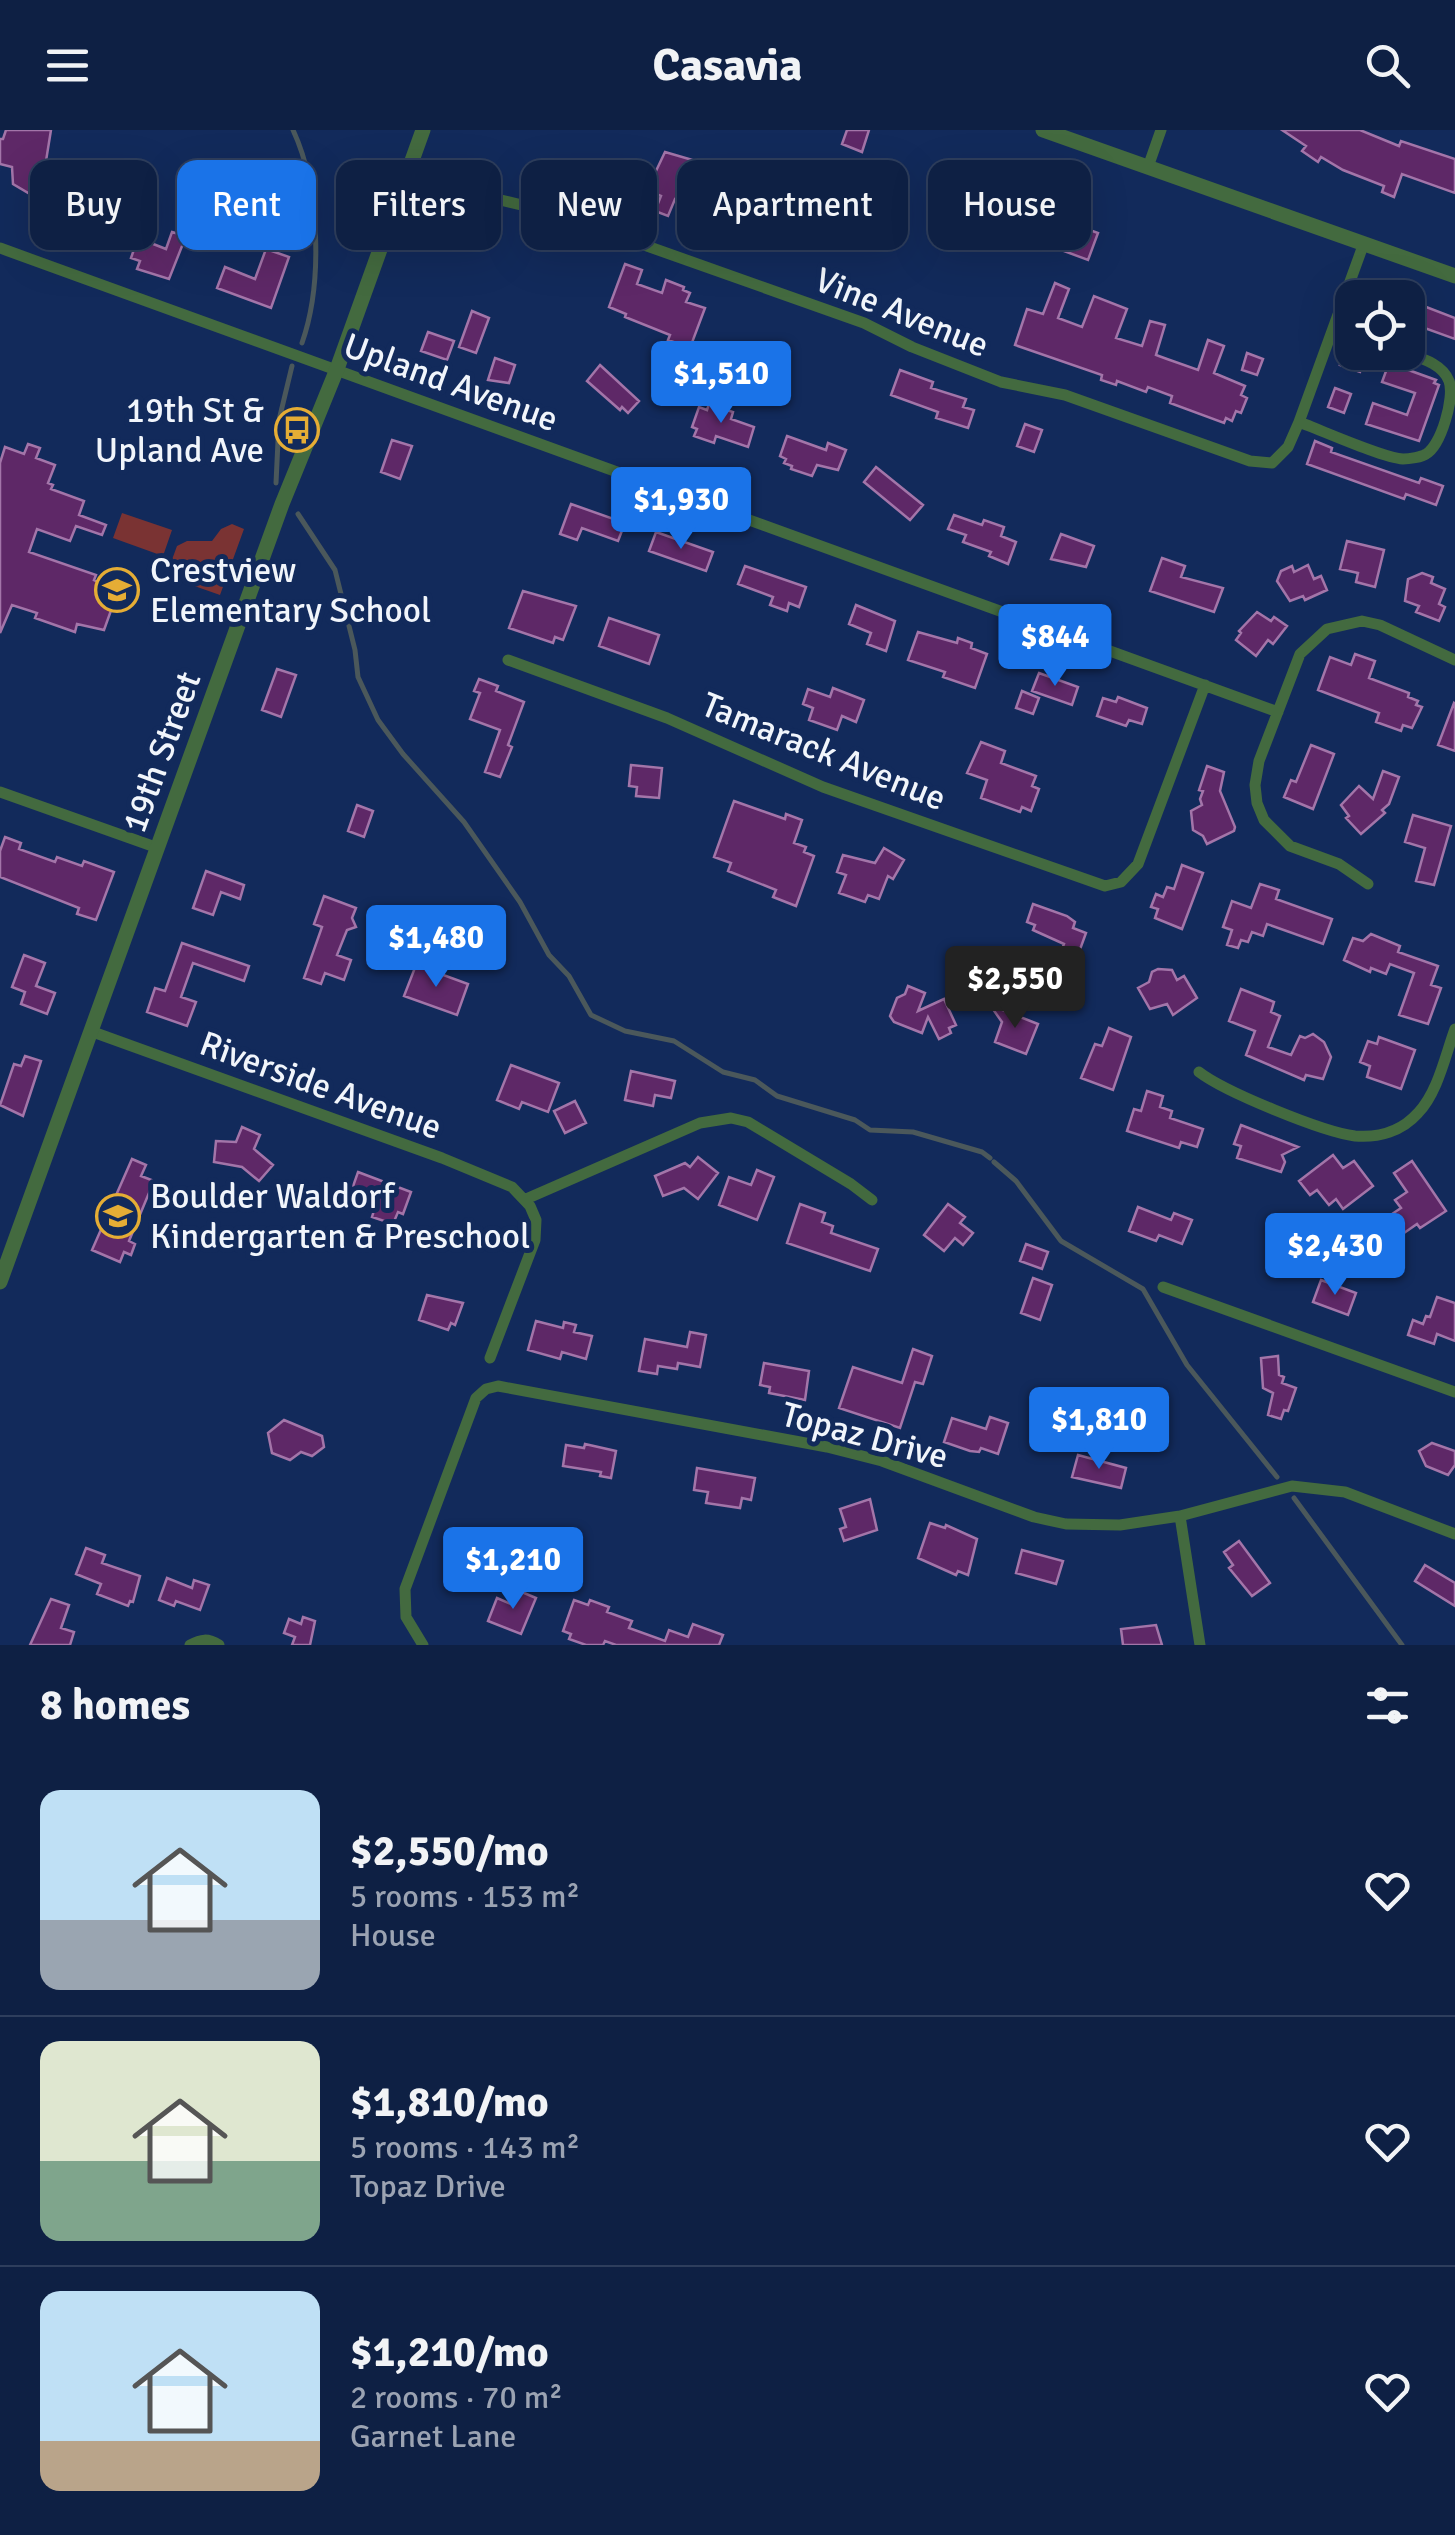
<!DOCTYPE html>
<meta charset="utf-8">
<style>
body{margin:0;font-family:Signika,sans-serif;background:#1c2d4f;color:#f1f3f6;height:100vh;display:flex;flex-direction:column;font-size:38px;white-space:nowrap}
*{box-sizing:border-box;margin:0}
p{font-size:32px;color:#9ba3b2}
.icon{flex:none;width:55px;height:55px;fill:none;stroke:currentColor;stroke-width:2;stroke-linecap:round;stroke-linejoin:round}
.map{position:relative;height:1515px;overflow:hidden}
.panel{display:flex;flex-direction:column;background:#0e2044;flex:1}
.panel>*{flex:none}
.hud{position:absolute;left:30px;top:30px;width:1395px;height:90px;display:flex;gap:20px}
.controls{position:absolute;left:1335px;top:150px;display:grid;gap:20px}
.controls a{display:grid;place-items:center;width:90px;height:90px;border-radius:20px;background:#0e2044;box-shadow:0 10px 40px #0002,0 0 0 2px #2e3e5d;font-size:50px}
.price{position:absolute;translate:-50% -85px;padding:0 22px;border-radius:10px;background:#1a73e8;color:#fff;font-size:32px;line-height:65px;filter:drop-shadow(0 2px 5px #0008)}
.price::after{content:'';position:absolute;left:50%;top:60px;width:30px;height:22px;margin-left:-15px;background:inherit;clip-path:polygon(0 0,100% 0,50% 100%)}
.price.active{background:#222;color:#fff}
ul{padding:0;list-style:none}
li{display:flex;align-items:center;gap:30px;height:250px;padding:0 40px}
li+li{border-top:2px solid #2e3e5d}
li span{display:grid;place-items:center;flex:none;width:280px;height:200px;border-radius:20px;color:#555}
li>.icon{margin-inline-start:auto}
span .icon{width:120px;height:120px;fill:#fffc;stroke-width:1}
li b{font-size:42px}
h2{display:flex;justify-content:space-between;align-items:center;height:120px;padding:0 40px;font-size:42px}
.tag{padding:0 35px;border-radius:20px;background:#0e2044;box-shadow:0 10px 40px #0002,0 0 0 2px #2e3e5d;font-size:35px;line-height:90px}
.tag.active{background:#1a73e8;color:#fff}
header{display:flex;justify-content:space-between;align-items:center;height:130px;padding:0 40px;background:#0e2044;font-size:45px;font-weight:800}
.map>svg:first-child{display:block}
.green{fill:#7a3333}
.lines{fill:none;stroke-linecap:round;stroke-linejoin:round}
.stream{stroke:#4b585b;stroke-width:5}
.building{fill:#5e2867;stroke:#a375a9;stroke-width:2.5}
.minor{stroke:#436a3f;stroke-width:11}
.tertiary{stroke:#436a3f;stroke-width:15}
.labels{text-anchor:middle;stroke-width:10;stroke-linejoin:round;paint-order:stroke}
.street-label{font-size:35px;fill:#f1f5fb;stroke:#122a5b}
.poi-label{font-size:35px;fill:#f1f5fb;stroke:#122a5b;text-anchor:start}
</style>
<header><svg class="icon" aria-label="menu" viewBox="0 0 24 24"><path d="M4 6h16M4 12h16M4 18h16"/></svg>Casavia<svg class="icon" aria-label="search" viewBox="0 0 24 24"><circle cx="10" cy="10" r="6"/><path d="M15 15l6 6"/></svg></header>
<div class="map">
<svg width="1455" height="1515" viewBox="0 0 1455 1515">
<rect width="100%" height="100%" fill="#122a5b"/>
<path class="green" d="M122,383L172,400L163,426L113,408Z
M232,394L244,399L220,465L166,446L177,416L187,411H212L221,399Z"/>
<g class="lines">
<path class="stream" d="M293,0C320,58 323,153 302,213
M276,353L279,290L292,236
M298,384L335,440L355,520L358,547L378,590L403,624L464,692L520,772L549,825L569,846L591,885L625,901L674,911L723,942L755,950L777,966L855,990L870,1000L913,1002L982,1022L990,1028
M994,1032L1016,1051L1061,1111L1143,1159L1187,1235L1277,1347
M1294,1368L1402,1515"/>
</g>
<path class="building" d="M6,0H51L46,31L39,35L40,50L30,64L13,54L12,37L0,34V9H3Z
M847,0H869L862,22L842,14Z
M1282,0H1360L1399,16L1401,11L1455,29V63L1402,44L1394,67L1382,62L1384,56L1343,40L1321,27L1318,32L1302,21L1306,16Z
M665,22L727,40L717,70L721,71L714,91L694,84L697,77L675,69L668,86L655,81L661,66L647,60Z
M974,47L993,54L986,73L966,66Z
M81,61L126,77L116,103L98,97L102,87L74,78Z
M1057,88L1098,103L1088,130L1048,115Z
M172,102L186,106L169,149L137,139L140,131L131,128L138,108L166,119Z
M266,119L289,127L271,178L217,158L225,137L255,149Z
M625,134L642,140L637,154L662,163L666,150L684,157L683,160L690,163L686,172L705,178L690,218L668,210L670,205L625,187L626,184L609,177Z
M1055,153L1069,159L1058,188L1082,197L1094,166L1127,179L1116,208L1142,216L1150,191L1165,195L1156,225L1167,229L1198,240L1208,210L1224,216L1214,243L1245,256L1241,265L1247,268L1241,283L1236,281L1232,291L1226,288L1224,293L1170,273L1172,266L1148,257L1146,262L1117,251L1116,255L1101,250L1102,245L1015,215L1027,179L1043,184Z
M1408,170L1455,188V209L1408,192Z
M472,181L489,188L476,223L459,217Z
M428,202L454,211L447,230L421,221Z
M1345,222H1367L1360,242L1340,235Z
M1247,223L1263,229L1257,245L1242,240Z
M495,228L515,235L509,253L488,250Z
M1389,233L1436,250L1434,253L1439,255L1419,311L1366,294L1373,273L1407,285L1415,263L1382,252Z
M600,235L639,271L628,283L622,277L620,280L587,251Z
M900,240L933,252L931,258L966,269L963,277L974,280L968,298L936,288L938,282L891,265Z
M1335,258L1351,264L1344,283L1328,277Z
M709,274L733,282L731,289L754,297L748,317L716,306L714,313L694,306L697,299L692,297L699,277L707,280Z
M1025,294L1042,300L1034,322L1017,316Z
M787,306L826,320L828,313L846,320L838,340L817,335L812,346L791,339L792,336L784,333L786,329L780,326Z
M392,310L412,316L400,349L381,342Z
M1315,311L1332,318L1331,322L1419,353L1421,348L1443,356L1436,375L1406,364L1404,369L1307,334Z
M28,314L40,318L36,328L55,335L48,353L53,355L51,359L84,371L79,385L106,395L102,405L76,396L70,411L37,399L29,422L96,445L94,450L118,461L104,500L77,494L75,502L35,488L37,483L12,475L0,503V333L5,317L24,324Z
M876,337L923,375L910,390L864,352Z
M571,374L625,393L618,411L582,398L577,410L560,404Z
M954,385L982,395L984,390L1004,397L1001,406L1016,412L1008,434L989,426L991,422L963,412L966,405L948,399Z
M656,402L713,422L706,441L649,421Z
M1061,404L1094,416L1086,437L1051,429Z
M1347,411L1384,420L1375,457L1356,452L1358,443L1340,439Z
M1162,428L1185,436L1181,447L1223,458L1214,482L1150,461Z
M1308,435L1314,449L1321,446L1327,460L1305,470L1303,466L1290,471L1277,451L1281,441L1292,436L1294,442Z
M745,436L806,457L799,477L789,473L787,481L770,475L773,467L738,454Z
M1422,443L1433,447L1431,453L1445,459L1439,474L1445,477L1439,491L1416,482L1419,476L1405,471L1408,449Z
M523,461L576,476L563,510L555,507L553,513L509,498Z
M856,475L895,491L886,521L867,514L871,503L849,494Z
M1257,482L1271,491L1274,487L1287,496L1273,514L1268,510L1256,526L1236,510L1241,503L1239,501Z
M609,488L659,505L649,534L599,516Z
M918,502L957,513L958,508L972,513L971,518L987,524L975,558L943,547L945,542L908,530Z
M1355,524L1375,531L1369,548L1409,563L1408,567L1418,571L1416,575L1422,577L1412,598L1403,595L1401,601L1376,592L1379,583L1318,560L1330,527L1351,535Z
M277,539L296,545L281,587L262,580Z
M1039,543L1078,557L1072,575L1032,561Z
M479,549L498,556L496,561L524,572L508,615L512,617L500,647L485,642L500,600L470,589L480,563L474,561Z
M833,558L864,570L856,592L842,586L837,600L809,590L813,578L803,574L808,559L830,567Z
M1022,561L1039,568L1033,584L1016,578Z
M1118,567L1147,578L1142,594L1129,590L1126,596L1097,586L1103,568L1116,572Z
M1454,573L1455,574V621L1438,615Z
M981,612L1005,621L1001,633L1036,646L1032,656L1039,659L1031,681L1022,677L1020,682L981,668L987,650L967,643Z
M1311,615L1334,624L1313,679L1284,667L1291,650L1296,652Z
M631,635L662,638L659,668L636,666L637,657L629,656Z
M1207,636L1224,642L1220,661L1235,697L1234,701L1207,714L1203,706L1193,700L1191,681L1202,675L1200,669L1203,661L1199,660Z
M1383,641L1399,647L1389,674L1382,680L1385,683L1361,704L1346,688L1349,686L1341,675L1359,656L1373,669Z
M734,671L785,689L786,684L802,690L794,713L806,717L804,722L814,726L796,776L773,767L776,760L728,741L731,733L714,727Z
M357,675L373,681L364,707L348,701Z
M1413,685L1451,696L1434,755L1416,751L1425,718L1405,712Z
M5,707L21,713L19,719L55,732L57,727L82,736L84,731L114,742L96,790L77,784L79,778L0,747V721Z
M884,718L904,730L893,749L888,746L879,769L868,765L865,772L839,763L846,745L837,742L843,725L875,733Z
M1182,735L1203,743L1182,799L1155,788L1158,779L1151,777L1156,764L1163,767L1167,757L1174,759Z
M206,741L244,755L240,769L221,762L213,785L193,778Z
M1260,754L1279,760L1276,769L1332,789L1323,814L1267,794L1263,806L1252,802L1248,812L1241,810L1238,818L1227,815L1232,800L1223,797L1232,771L1251,778Z
M324,766L356,778L352,788L356,797L347,800L337,825L351,830L344,850L325,843L321,854L304,848L322,797L314,794Z
M1033,774L1067,786L1075,792L1073,798L1086,803L1078,825L1062,819L1064,814L1033,800L1035,795L1027,792Z
M1371,804L1400,816L1398,822L1438,836L1431,855L1441,858L1428,894L1399,885L1414,843L1390,834L1386,844L1371,838L1370,842L1344,830L1353,808L1363,811Z
M182,813L249,836L244,851L193,833L181,867L196,872L187,896L147,882L155,858L165,861Z
M24,825L45,833L36,856L55,863L47,884L21,874L25,862L12,857Z
M416,835L468,854L457,885L404,866Z
M1158,839L1172,840L1177,850L1184,846L1197,868L1173,885L1167,874L1150,879L1138,858L1149,852L1152,842Z
M908,856L925,863L918,881L944,869L956,895L949,898L951,903L939,909L928,887L922,903L894,892L890,886L897,868L905,864Z
M1241,859L1274,872L1271,882L1280,886L1268,917L1291,925L1300,906L1305,908L1313,904L1324,912L1331,927L1323,949L1306,945L1304,950L1246,925L1255,901L1229,891Z
M990,875L1038,894L1026,924L995,912L1002,892Z
M1109,898L1131,907L1113,960L1081,948L1095,914L1102,916Z
M1379,907L1415,920L1401,959L1367,947L1370,936L1360,932L1368,911L1377,914Z
M25,926L41,931L23,986L0,975L14,934L21,936Z
M511,935L559,953L548,982L522,972L519,979L497,970Z
M631,941L675,951L671,968L655,965L653,976L625,970Z
M1147,961L1163,966L1160,977L1172,981L1170,988L1203,999L1197,1017L1181,1012L1179,1018L1127,1001L1134,979L1141,981Z
M575,971L586,993L565,1003L554,981Z
M1241,995L1298,1017L1282,1025L1285,1032L1281,1042L1237,1028L1241,1016L1234,1014Z
M242,997L260,1005L254,1019L273,1035L259,1051L242,1037L214,1032L216,1011L236,1012Z
M1333,1025L1343,1038L1354,1031L1373,1056L1343,1079L1336,1069L1329,1075L1317,1060L1310,1065L1299,1051Z
M698,1027L718,1043L698,1069L684,1058L663,1066L655,1046L685,1033L690,1037Z
M132,1029L146,1035L141,1046L154,1051L129,1111L135,1114L131,1125L124,1122L120,1132L92,1120Z
M1412,1031L1446,1081L1420,1098L1417,1094L1404,1103L1392,1084L1401,1078L1395,1070L1407,1062L1394,1043Z
M757,1040L774,1047L757,1090L719,1075L729,1047L751,1055Z
M358,1042L411,1062L403,1084L398,1082L393,1094L372,1087L376,1074L350,1065Z
M800,1074L825,1083L822,1092L833,1096L831,1103L878,1119L870,1141L787,1113Z
M948,1074L965,1087L960,1093L973,1103L963,1115L955,1108L944,1121L924,1105Z
M1138,1077L1171,1090L1174,1083L1192,1090L1182,1114L1159,1105L1156,1111L1129,1101Z
M1026,1114L1048,1122L1042,1139L1020,1131Z
M1033,1148L1052,1155L1040,1190L1021,1183Z
M1321,1150L1356,1163L1348,1185L1313,1172Z
M427,1165L463,1173L455,1195L451,1193L448,1200L419,1190Z
M1437,1167L1455,1173V1211L1437,1204L1434,1214L1408,1205L1413,1190L1423,1194L1426,1186L1430,1187Z
M536,1191L563,1198L564,1192L576,1195L574,1202L592,1206L586,1229L562,1222L560,1229L528,1220Z
M690,1202L706,1205L700,1237L678,1233L677,1239L658,1236L657,1244L639,1241L645,1209L687,1217Z
M913,1219L932,1226L923,1254L915,1252L900,1298L839,1278L853,1237L902,1253Z
M1278,1226L1279,1245L1284,1247L1282,1253L1296,1258L1288,1281L1284,1280L1281,1289L1268,1285L1273,1263L1263,1258L1261,1228Z
M764,1233L809,1241L805,1270L769,1263L770,1257L760,1255Z
M990,1287L1008,1293L998,1324L981,1318L979,1322L970,1321L944,1312L952,1288L986,1299Z
M284,1290L322,1306L324,1317L312,1326L301,1322L290,1330L272,1323L268,1303Z
M1432,1313L1455,1321V1335L1448,1345L1426,1336L1419,1321Z
M585,1314L616,1321L611,1348L600,1346L601,1342L563,1336L566,1315L584,1318Z
M1078,1325L1126,1338L1121,1358L1072,1347Z
M697,1338L755,1348L751,1370L742,1368L740,1378L706,1373L708,1362L694,1360Z
M870,1369L877,1400L844,1411L840,1399L846,1397L840,1379Z
M930,1393L945,1398L946,1395L977,1409L968,1445L958,1441L956,1445L918,1428Z
M1239,1411L1270,1453L1252,1466L1229,1438L1233,1435L1224,1422Z
M86,1418L105,1425L102,1433L140,1446L133,1472L130,1471L128,1476L97,1464L101,1454L76,1444Z
M1022,1420L1063,1431L1056,1454L1016,1443Z
M1425,1435L1455,1453V1476L1415,1451Z
M167,1448L192,1458L194,1450L209,1455L200,1480L176,1471L174,1476L159,1470Z
M517,1460L536,1468L521,1504L488,1491L497,1468L511,1474Z
M51,1469L69,1475L61,1498L74,1502L70,1515H30Z
M574,1470L588,1475L590,1470L609,1477L607,1482L632,1491L629,1498L665,1511L669,1500L688,1507L693,1494L723,1505L719,1515H616L605,1511L603,1515H586L569,1509L571,1504L563,1501Z
M303,1487L315,1491L310,1515H292L295,1507L284,1503L289,1489L301,1494Z
M1156,1495L1162,1515H1123L1121,1499Z"/>
<g class="lines">
<path class="minor" d="M411,32L488,67L551,82L864,193L912,217L1001,252L1065,265L1250,331L1272,333L1288,317L1299,292L1364,113
M1148,37L1161,0
M0,118L1278,582
M1333,199L1352,205
M1299,292C1321,300 1383,328 1403,329C1409,329 1422,327 1426,324C1441,316 1455,267 1449,251C1442,233 1420,228 1403,222
M508,530L667,588L823,657L1105,756L1121,752L1138,734L1205,555
M0,662L158,718
M1368,754L1339,734L1290,716L1264,690L1257,673L1255,655L1259,631L1300,524L1327,499L1362,491L1380,495L1455,530
M93,902L442,1028L512,1057L530,1076L536,1090L535,1110L490,1228
M1199,942C1225,962 1323,1002 1355,1006C1379,1008 1402,1001 1418,983C1438,962 1445,926 1455,899
M526,1069L700,993L731,988L748,992L851,1054L872,1070
M1163,1157L1455,1262
M1180,1386L1200,1515
M190,1515C201,1509 208,1508 219,1515
M423,1515L406,1487L405,1459L476,1268L486,1259L498,1256L827,1317L882,1331L1034,1387L1066,1394L1120,1395L1180,1386L1292,1356L1345,1362L1455,1404"/>
<path class="tertiary" d="M1043,0L1455,146
M0,1152L282,374L337,239L423,0"/>
</g>
<defs>
<g id="bus-ring" transform="scale(2.25)"><circle r="9.5" fill="#122a5b" stroke="#e5ad35" stroke-width="1.5"/><path d="M-5-6H5V4H4V6H2V4H-2V6H-4V4H-5ZM-3.5-4V0h7V-4ZM-3.5 1.2v1.5H-2V1.2ZM2 1.2v1.5H3.5V1.2Z" fill="#e5ad35"/></g>
<g id="school-ring" transform="scale(2.25)"><circle r="9.5" fill="#122a5b" stroke="#e5ad35" stroke-width="1.5"/><path d="M0-5L7-2L0 1L-7-2ZM-4 1L0 2.5L4 1V4Q0 6-4 4Z" fill="#e5ad35"/></g>
</defs>
<g fill-rule="evenodd">
<use href="#bus-ring" x="297" y="300"/>
<use href="#school-ring" x="117" y="460"/>
<use href="#school-ring" x="118" y="1086"/>
</g>
<g class="labels">
<g class="street-label">
<text transform="translate(902 182) rotate(22)" y="12">Vine Avenue</text>
<text transform="translate(451 252) rotate(20)" y="12">Upland Avenue</text>
<text transform="translate(824 621) rotate(22)" y="12">Tamarack Avenue</text>
<text transform="translate(161 622) rotate(-70)" y="12">19th Street</text>
<text transform="translate(321 955) rotate(20)" y="12">Riverside Avenue</text>
<text transform="translate(865 1305) rotate(15)" y="12">Topaz Drive</text>
</g>
<g class="poi-label">
<text x="264" y="292" text-anchor="end">19th St &amp;<tspan x="264" dy="40">Upland Ave</tspan></text>
<text x="150" y="452">Crestview<tspan x="150" dy="40">Elementary School</tspan></text>
<text x="150" y="1078">Boulder Waldorf<tspan x="150" dy="40">Kindergarten &amp; Preschool</tspan></text>
</g>
</g>
</svg>
<div class="controls">
<a><svg class="icon" aria-label="locate" viewBox="0 0 24 24"><circle cx="12" cy="12" r="6"/><path d="M12 2v4M12 18v4M2 12h4M18 12h4"/></svg></a>
</div>
<b class="price" style="left:721px;top:296px">$1,510</b>
<b class="price" style="left:681px;top:422px">$1,930</b>
<b class="price" style="left:1055px;top:559px">$844</b>
<b class="price" style="left:436px;top:860px">$1,480</b>
<b class="price active" style="left:1015px;top:901px">$2,550</b>
<b class="price" style="left:1335px;top:1168px">$2,430</b>
<b class="price" style="left:1099px;top:1342px">$1,810</b>
<b class="price" style="left:513px;top:1482px">$1,210</b>
<div class="hud">
<a class="tag">Buy</a>
<a class="tag active">Rent</a>
<a class="tag">Filters</a>
<a class="tag">New</a>
<a class="tag">Apartment</a>
<a class="tag">House</a>
</div>
</div>
<section class="panel">
<h2>8 homes<svg class="icon" aria-label="filters" viewBox="0 0 24 24"><path d="M4 7h16M4 17h16"/><circle cx="9" cy="7" r="2"/><circle cx="15" cy="17" r="2"/></svg></h2>
<ul>
<li><span style="background:linear-gradient(#bfe0f5 65%,#9aa5b1 0)"><svg class="icon" aria-label="home" viewBox="0 0 24 24"><path d="M3 11l9-7 9 7M6 9v11h12V9"/></svg></span><div><b>$2,550/mo</b><p>5 rooms · 153 m²</p><p>House</p></div><svg class="icon" aria-label="heart" viewBox="0 0 24 24"><path d="M12 20l-8-8c-3-5 5-10 8-4 3-6 11-1 8 4z"/></svg></li>
<li><span style="background:linear-gradient(#dfe7d0 60%,#7fa58c 0)"><svg class="icon" aria-label="home" viewBox="0 0 24 24"><path d="M3 11l9-7 9 7M6 9v11h12V9"/></svg></span><div><b>$1,810/mo</b><p>5 rooms · 143 m²</p><p>Topaz Drive</p></div><svg class="icon" aria-label="heart" viewBox="0 0 24 24"><path d="M12 20l-8-8c-3-5 5-10 8-4 3-6 11-1 8 4z"/></svg></li>
<li><span style="background:linear-gradient(#bfe0f5 75%,#b9a48a 0)"><svg class="icon" aria-label="home" viewBox="0 0 24 24"><path d="M3 11l9-7 9 7M6 9v11h12V9"/></svg></span><div><b>$1,210/mo</b><p>2 rooms · 70 m²</p><p>Garnet Lane</p></div><svg class="icon" aria-label="heart" viewBox="0 0 24 24"><path d="M12 20l-8-8c-3-5 5-10 8-4 3-6 11-1 8 4z"/></svg></li>
</ul>
</section>
